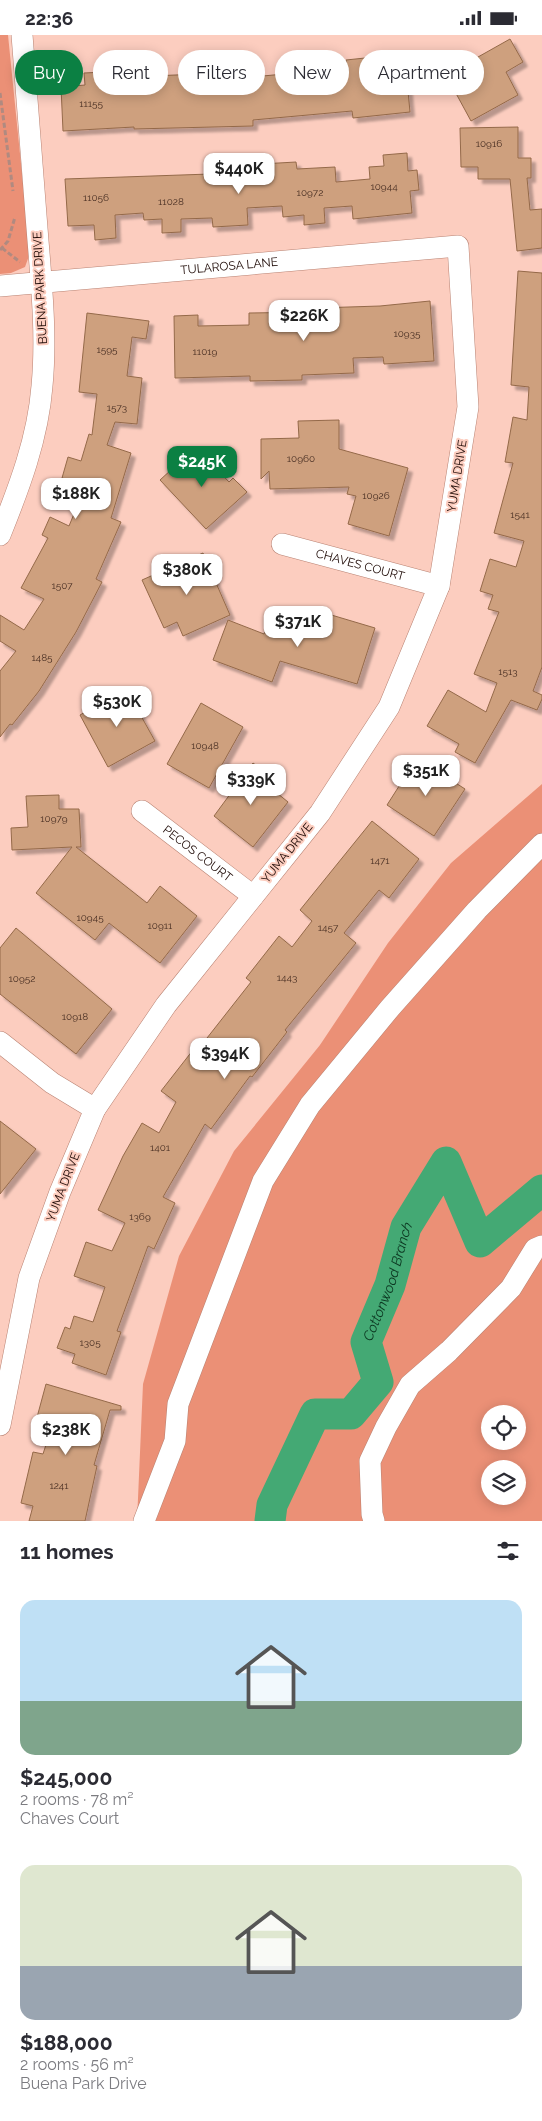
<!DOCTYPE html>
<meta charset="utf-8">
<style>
body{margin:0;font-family:Raleway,sans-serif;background:#f2f2f3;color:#2b2b33;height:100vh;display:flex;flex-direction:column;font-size:19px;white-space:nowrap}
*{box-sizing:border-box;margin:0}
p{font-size:16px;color:#7c7c81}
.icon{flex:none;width:28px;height:28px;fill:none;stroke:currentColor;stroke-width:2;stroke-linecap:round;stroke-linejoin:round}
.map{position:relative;height:1486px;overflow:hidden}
.panel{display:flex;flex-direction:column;background:#fff;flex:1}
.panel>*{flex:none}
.banner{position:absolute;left:15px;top:15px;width:512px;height:45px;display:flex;gap:10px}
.tools{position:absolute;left:481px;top:1370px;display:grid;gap:10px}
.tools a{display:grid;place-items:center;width:45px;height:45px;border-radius:50%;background:#fff;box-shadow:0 2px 12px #0003;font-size:25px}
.price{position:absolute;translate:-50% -42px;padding:0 11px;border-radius:10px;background:#fff;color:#222;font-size:16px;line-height:32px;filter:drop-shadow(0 1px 2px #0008)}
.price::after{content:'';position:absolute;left:50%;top:30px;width:15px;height:11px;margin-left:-8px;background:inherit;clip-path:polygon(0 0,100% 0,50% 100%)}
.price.on{background:#0b8043;color:#fff}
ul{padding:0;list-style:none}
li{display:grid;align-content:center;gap:10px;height:265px;padding:0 20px}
li span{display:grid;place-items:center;height:155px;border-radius:15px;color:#555}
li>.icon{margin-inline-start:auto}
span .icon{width:90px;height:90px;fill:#fffc;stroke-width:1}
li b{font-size:21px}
h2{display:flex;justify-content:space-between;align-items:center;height:60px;padding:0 20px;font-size:21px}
.chip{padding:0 18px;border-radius:22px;background:#fff;box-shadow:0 2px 12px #0003;font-size:18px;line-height:45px}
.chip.on{background:#0b8043;color:#fff}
.status{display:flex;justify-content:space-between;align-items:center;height:35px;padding:0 25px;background:#fff;direction:ltr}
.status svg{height:14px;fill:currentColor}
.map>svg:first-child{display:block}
.green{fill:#eb9076;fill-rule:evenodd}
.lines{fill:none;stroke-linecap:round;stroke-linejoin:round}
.river{stroke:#44a974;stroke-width:31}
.building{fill:#cea07e;stroke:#946949;filter:url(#shadow)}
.minor-casing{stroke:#b98272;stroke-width:22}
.path{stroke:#b08a80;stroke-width:3;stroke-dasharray:5 2.5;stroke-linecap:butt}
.minor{stroke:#fff;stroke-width:21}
.labels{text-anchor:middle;stroke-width:4;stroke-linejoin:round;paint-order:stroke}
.number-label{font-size:10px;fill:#492f23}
.street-label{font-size:12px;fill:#1d0905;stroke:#fccdbf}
.water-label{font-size:14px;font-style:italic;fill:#0c3721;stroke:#fccdbf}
</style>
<div class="status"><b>22:36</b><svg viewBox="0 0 49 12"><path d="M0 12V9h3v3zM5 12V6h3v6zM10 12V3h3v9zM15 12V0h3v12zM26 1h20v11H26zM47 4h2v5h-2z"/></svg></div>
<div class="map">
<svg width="542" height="1486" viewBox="0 0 542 1486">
<defs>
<filter id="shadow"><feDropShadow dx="4.5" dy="4.5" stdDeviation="1" flood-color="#0004"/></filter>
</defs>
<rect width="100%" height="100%" fill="#fccdbf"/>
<path class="green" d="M0,0H8L30,218L25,232L11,238L0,239Z
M542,749V1486H137L143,1349L179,1221L234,1116L320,1010L388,908L451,828ZM490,1379H518V1406H490ZM490,1434H518V1461H490Z"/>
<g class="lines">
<path class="river" id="s1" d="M270,1486L272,1470L315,1379H351L378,1347L366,1307L390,1250L406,1192L446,1127L480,1207L542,1155"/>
</g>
<path class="building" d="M510,4L523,27L506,37L518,60L471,86L446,40Z
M365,23L366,29L405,25L410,77L353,83L352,76L253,85V91L134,94V92L63,96L61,52L85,50L84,38L105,37L106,52L132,51V29L151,28V41L200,39L199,27L237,26V30H251L252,42L284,39L283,26L304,24L305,34L347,30L346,25Z
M518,92V123H531V143H527L530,175L542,174V213L517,216L510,144H478V132H461L460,93Z
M407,118L408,136L417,135L419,155L410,156L412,178L353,184L352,171L324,173L325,188L304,190V180L283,182L282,171L247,173L248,190L213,192L212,183L181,184V197L162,198V184L144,185L143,178L115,180L116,203L95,205L94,190L68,191L65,144L210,139L209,132L296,127L297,134L335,132L336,147L370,144L369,132L384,131L383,120Z
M518,236L542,238V632L533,656L542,660V664L537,675L511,665L475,728L455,717L459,709L427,691L448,655L486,677L497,648L474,639L499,577L488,574L493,560L480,556L490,524L516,532L524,506L494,498L513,428L505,427L513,382L527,385L529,352L511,350Z
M430,266L434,326L384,329L383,322L353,323L354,338L302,340V345L250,346V341L175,343L174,281L198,280V291L249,290V278L317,277V273L380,271Z
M87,278L149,286L146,304L132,302L127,341L142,343L137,389L115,387L107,410L131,418L111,483L121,487L96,544L102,547L76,597L39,656L12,690L10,689L0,702V636L16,616L0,606V580L24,595L44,564L21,553L48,503L42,500L50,482L69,491L86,450L62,443L68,422L81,426L89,399L92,400L97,359L79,357Z
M339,385V414L408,433L389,501L348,489L356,461L347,459L349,452L270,454L269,436L261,444V404L299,403L298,386Z
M196,412L229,447L233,443L247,457L206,494L160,445Z
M203,518L230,580L183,601L177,587L164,593L142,545Z
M318,576L375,593L357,649L280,626L272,647L213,625L228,585L264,599L271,581L311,596Z
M126,654L155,706L108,732L80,680Z
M201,668L243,692L209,753L167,729Z
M417,723L465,754L434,801L387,770Z
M253,728L273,743L267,750L288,767L253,812L214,781Z
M59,760V774H79L81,812H76L147,868L160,851L197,881L160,928L109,888L95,905L36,858L72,812L12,815L11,793L28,792L26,761Z
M372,786L419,824L389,863L379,855L344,898L356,908L285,995L287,997L252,1042L250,1041L211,1094L205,1089L163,1162L175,1168L154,1214L148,1211L117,1296L121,1297L106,1340L72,1328L75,1319L57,1313L65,1292L70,1294L74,1281L93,1287L105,1252L74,1241L86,1207L112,1216L125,1188L98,1175L123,1121L142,1088L159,1098L176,1067L161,1056L193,1015L196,1017L251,947L246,943L279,901L292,912L312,886L300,875Z
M16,893L112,974L76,1019L0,959V913Z
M0,1086L36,1114L0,1159Z
M46,1349L121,1371V1375H110L94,1430L97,1431L85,1486H29L33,1471L21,1468L33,1417L43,1419L52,1391L36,1386Z"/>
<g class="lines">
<g class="minor-casing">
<g id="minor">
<path id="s2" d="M0,251L458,211L468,372L439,551L389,672L320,778L166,970L95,1074L60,1157L29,1243L0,1390"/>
<path d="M0,500C19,453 38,403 42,351C47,299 41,245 37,193C32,128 27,64 22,0"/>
<path id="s3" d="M282,509L439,551"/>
<path id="s4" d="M142,776L253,861"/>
<path d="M0,1007L52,1048L95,1074"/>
<path d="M144,1486L175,1406L178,1369L263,1146L310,1070L390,973L477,875L542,809"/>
<path d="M374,1486L372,1479L370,1426L386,1392L410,1350L449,1316L511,1253L535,1214L542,1211"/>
</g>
</g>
<path class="path" d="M0,58L13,156
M2,213L20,227
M0,215L8,206L15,182"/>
<use href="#minor" class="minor"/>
</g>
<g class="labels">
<g class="number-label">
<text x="91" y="72">11155</text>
<text x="489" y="112">10916</text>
<text x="384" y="155">10944</text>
<text x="310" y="161">10972</text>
<text x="96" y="166">11056</text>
<text x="171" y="170">11028</text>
<text x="407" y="302">10935</text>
<text x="107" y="318">1595</text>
<text x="205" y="320">11019</text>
<text x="117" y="376">1573</text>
<text x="301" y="427">10960</text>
<text x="376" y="464">10926</text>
<text x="520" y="483">1541</text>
<text x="62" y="554">1507</text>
<text x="42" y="626">1485</text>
<text x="508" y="640">1513</text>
<text x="205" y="714">10948</text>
<text x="54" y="787">10979</text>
<text x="380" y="829">1471</text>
<text x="90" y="886">10945</text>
<text x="160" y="894">10911</text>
<text x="328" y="896">1457</text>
<text x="287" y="946">1443</text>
<text x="22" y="947">10952</text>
<text x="75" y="985">10918</text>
<text x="160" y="1116">1401</text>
<text x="140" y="1185">1369</text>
<text x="90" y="1311">1305</text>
<text x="59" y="1454">1241</text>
</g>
<g class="street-label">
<text dy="4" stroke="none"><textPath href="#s2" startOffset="230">TULAROSA LANE</textPath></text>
<text transform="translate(40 253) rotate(-93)" y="4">BUENA PARK DRIVE</text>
<text transform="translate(457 441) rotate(-81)" y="4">YUMA DRIVE</text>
<text dy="4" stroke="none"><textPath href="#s3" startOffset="81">CHAVES COURT</textPath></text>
<text dy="4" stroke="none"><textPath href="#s4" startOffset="70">PECOS COURT</textPath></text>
<text transform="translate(287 818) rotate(-51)" y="4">YUMA DRIVE</text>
<text transform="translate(63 1152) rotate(-69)" y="4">YUMA DRIVE</text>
</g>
<g class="water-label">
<text dy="5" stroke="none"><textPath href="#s1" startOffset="301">Cottonwood Branch</textPath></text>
</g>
</g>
</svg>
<div class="tools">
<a><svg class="icon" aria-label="locate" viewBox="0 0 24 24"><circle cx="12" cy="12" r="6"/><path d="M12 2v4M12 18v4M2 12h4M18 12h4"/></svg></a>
<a><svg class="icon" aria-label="layers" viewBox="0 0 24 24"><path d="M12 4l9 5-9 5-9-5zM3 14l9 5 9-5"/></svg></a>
</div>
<b class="price" style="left:239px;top:160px">$440K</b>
<b class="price" style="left:304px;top:307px">$226K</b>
<b class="price on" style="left:202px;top:453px">$245K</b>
<b class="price" style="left:76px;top:485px">$188K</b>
<b class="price" style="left:187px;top:561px">$380K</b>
<b class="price" style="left:298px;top:613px">$371K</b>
<b class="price" style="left:117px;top:693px">$530K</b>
<b class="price" style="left:426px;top:762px">$351K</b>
<b class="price" style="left:251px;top:771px">$339K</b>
<b class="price" style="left:225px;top:1045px">$394K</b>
<b class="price" style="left:66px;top:1421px">$238K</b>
<div class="banner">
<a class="chip on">Buy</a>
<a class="chip">Rent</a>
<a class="chip">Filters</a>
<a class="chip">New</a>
<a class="chip">Apartment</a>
</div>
</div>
<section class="panel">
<h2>11 homes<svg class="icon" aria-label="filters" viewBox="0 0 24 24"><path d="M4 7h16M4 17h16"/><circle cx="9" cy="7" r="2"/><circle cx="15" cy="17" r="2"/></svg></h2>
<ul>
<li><span style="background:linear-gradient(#bfe0f5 65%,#7fa58c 0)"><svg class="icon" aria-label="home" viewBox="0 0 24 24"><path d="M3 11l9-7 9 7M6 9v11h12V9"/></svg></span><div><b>$245,000</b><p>2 rooms · 78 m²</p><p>Chaves Court</p></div></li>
<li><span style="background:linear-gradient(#dfe7d0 65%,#9aa5b1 0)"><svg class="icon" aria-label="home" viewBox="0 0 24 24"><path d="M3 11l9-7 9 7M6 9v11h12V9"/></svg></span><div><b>$188,000</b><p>2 rooms · 56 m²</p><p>Buena Park Drive</p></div></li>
</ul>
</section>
